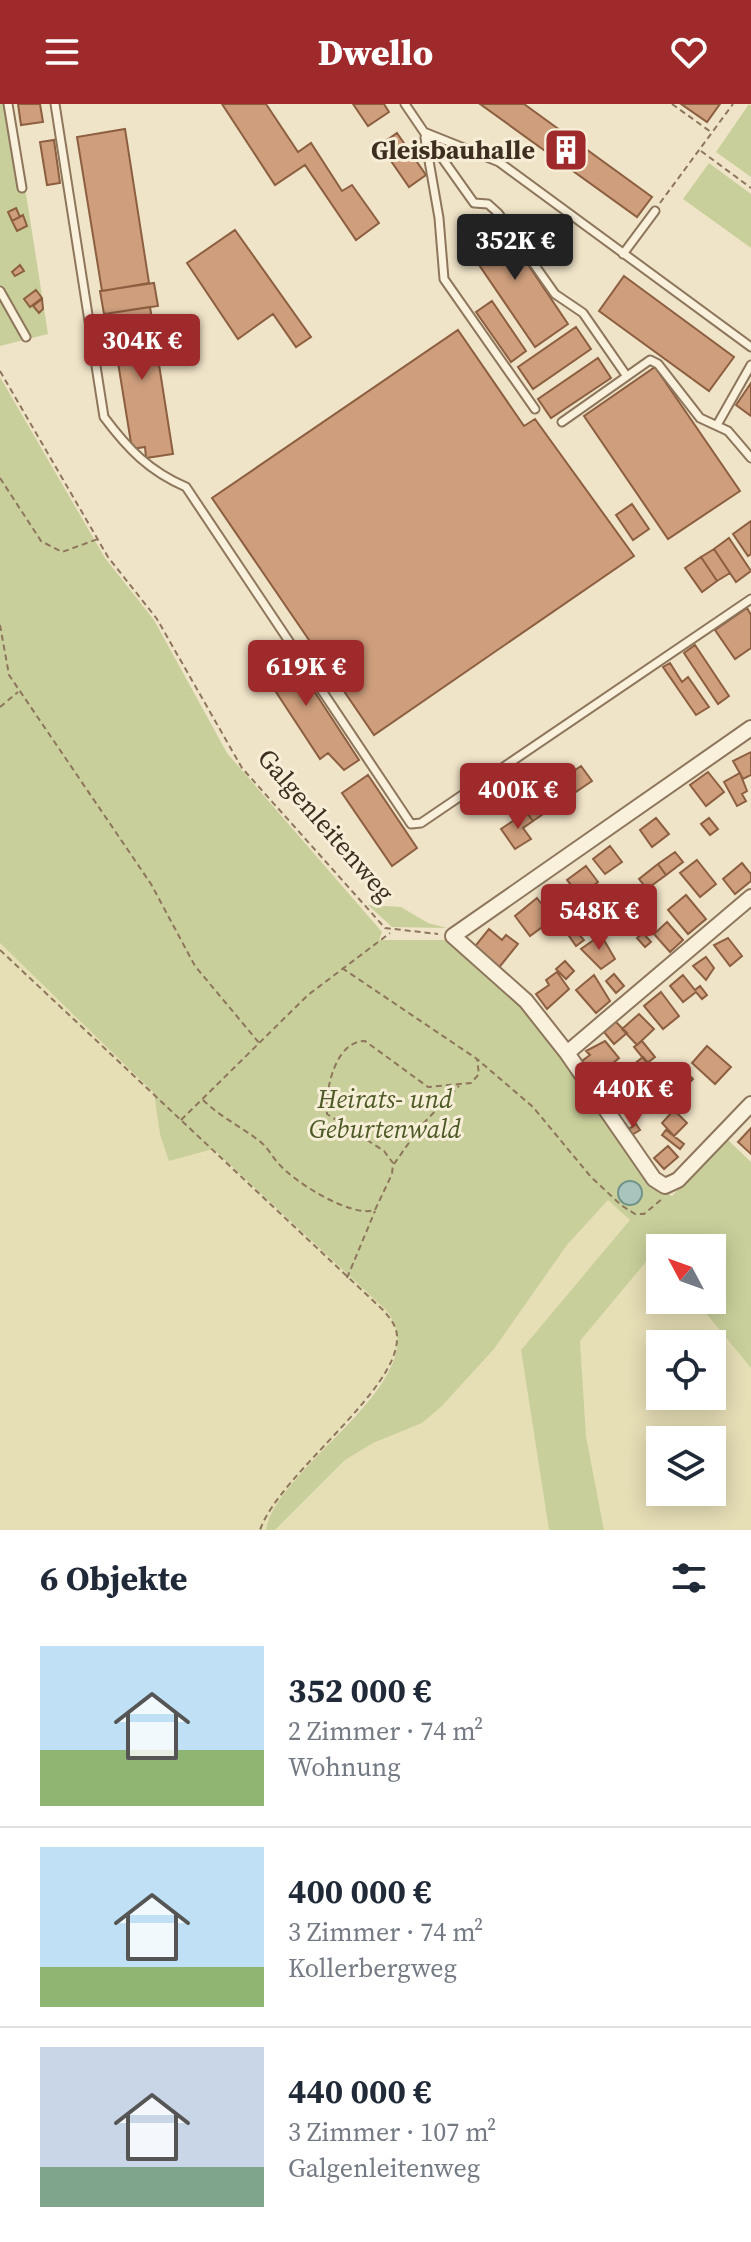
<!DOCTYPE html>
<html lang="de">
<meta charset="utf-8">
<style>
body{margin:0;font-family:"Source Serif 4",serif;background:#f6f6f7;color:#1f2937;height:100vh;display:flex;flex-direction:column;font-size:30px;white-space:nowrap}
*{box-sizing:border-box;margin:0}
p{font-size:26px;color:#747a83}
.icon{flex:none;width:44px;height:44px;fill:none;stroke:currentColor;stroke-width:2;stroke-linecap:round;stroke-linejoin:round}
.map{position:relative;height:1426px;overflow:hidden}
.side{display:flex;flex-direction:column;background:#fff;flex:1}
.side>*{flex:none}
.needle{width:52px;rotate:311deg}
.controls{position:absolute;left:646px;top:1130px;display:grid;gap:16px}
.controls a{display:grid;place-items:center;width:80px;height:80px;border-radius:0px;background:#fff;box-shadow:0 4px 20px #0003;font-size:40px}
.price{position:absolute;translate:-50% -68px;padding:0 18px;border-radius:8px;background:#9e2a2b;color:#fff;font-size:26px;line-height:52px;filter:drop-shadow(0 2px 4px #0008)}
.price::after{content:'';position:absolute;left:50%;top:48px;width:24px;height:18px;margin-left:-12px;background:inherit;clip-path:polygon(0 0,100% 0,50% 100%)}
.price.current{background:#222;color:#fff}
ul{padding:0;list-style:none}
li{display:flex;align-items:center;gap:24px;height:200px;padding:0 40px}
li+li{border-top:2px solid #e0e1e3}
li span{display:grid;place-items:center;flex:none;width:224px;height:160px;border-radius:0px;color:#555}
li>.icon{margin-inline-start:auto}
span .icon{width:96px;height:96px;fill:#fffc;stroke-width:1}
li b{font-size:34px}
h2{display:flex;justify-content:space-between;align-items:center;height:96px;padding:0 40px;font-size:34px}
header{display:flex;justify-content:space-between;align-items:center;height:104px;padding:0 40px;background:#9e2a2b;color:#fff;font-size:36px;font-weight:800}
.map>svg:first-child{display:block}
.farmland{fill:#e6deb5;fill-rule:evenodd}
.green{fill:#c9cf9b}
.water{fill:#a9c4bc;stroke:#6f938a;stroke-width:2}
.building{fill:#cf9f7d;stroke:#8d5f41;stroke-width:2}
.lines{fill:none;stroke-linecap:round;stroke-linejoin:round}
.lane-casing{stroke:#8d765c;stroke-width:11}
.street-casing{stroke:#8d765c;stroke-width:18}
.path{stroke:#8d765c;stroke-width:2;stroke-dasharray:6 4;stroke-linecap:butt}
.lane{stroke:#faf1dc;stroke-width:7}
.street{stroke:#faf1dc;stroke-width:14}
.labels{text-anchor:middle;stroke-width:6;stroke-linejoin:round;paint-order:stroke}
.poi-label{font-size:26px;font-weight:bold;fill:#3d2e20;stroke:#f7eed8;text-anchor:end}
.street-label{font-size:26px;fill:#3d2e20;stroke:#f7eed8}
.park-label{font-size:26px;font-style:italic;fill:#4d5a26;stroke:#f7eed8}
</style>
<header><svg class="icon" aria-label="menu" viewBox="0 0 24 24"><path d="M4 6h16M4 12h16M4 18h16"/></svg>Dwello<svg class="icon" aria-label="heart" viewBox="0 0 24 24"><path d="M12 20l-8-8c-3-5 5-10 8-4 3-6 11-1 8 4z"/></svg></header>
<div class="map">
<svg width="751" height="1426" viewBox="0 0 751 1426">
<rect width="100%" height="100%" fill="#f0e4c8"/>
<path class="farmland" d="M0,839L154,989L160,1030L212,1045L385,1205L398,1223V1245L386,1271L285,1392L268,1416L266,1426H0Z
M608,1096L631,1116L521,1246L549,1426H275L345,1356L373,1339L422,1319L441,1303L494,1245L567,1141Z
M655,1147L660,1153V1196H695L751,1264V1426H604L586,1332L580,1237ZM660,1240H712V1292H660ZM660,1336H712V1388H660Z"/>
<path class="green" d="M0,0H12L48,230L0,242Z
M749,0L751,2V73L716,48Z
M709,59L751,90V144L683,95Z
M0,273L105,454L154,516L227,649L382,828L379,836H445L517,893L565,952L651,1081L672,1092L726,1034L751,1058V1264L695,1196H712V1144H660V1153L655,1147L580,1237L586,1332L604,1426H549L521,1246L630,1116L608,1096L567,1141L494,1245L441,1303L422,1319L373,1339L345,1356L275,1426H266C276,1362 444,1272 385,1205L213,1045L169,1057L160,1030L154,989L0,839Z
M368,801L401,803L428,819L447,824L392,823Z"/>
<path class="water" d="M618 1089a12 12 0 1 1 24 0a12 12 0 1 1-24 0Z"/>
<path class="building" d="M18,0H40L43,18L21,21Z
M222,0H266L298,48L311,39L342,87L352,81L379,119L356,136L305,61L275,81Z
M353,0H384L389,8L368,22Z
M480,0H524L652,93L637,113Z
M681,0H720L707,18Z
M125,25L149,179L102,187L77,33Z
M397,29L426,71L409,83L380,41Z
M54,36L60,79L47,81L40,38Z
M16,104L20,113L12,117L8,108Z
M23,111L27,122L17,127L12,117Z
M496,113L568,220L535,243L462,136Z
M235,126L311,233L296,243L273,210L238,235L187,159Z
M20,161L24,167L15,172L12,168Z
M624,172L734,253L709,287L599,207Z
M154,179L158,202L104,210L100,187Z
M36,186L42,194L30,203L24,195Z
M42,195L43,205L39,209L33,202Z
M492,197L526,247L511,258L476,208Z
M150,203L173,350L146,354L145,343L132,345L110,209Z
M576,223L591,245L533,285L518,263Z
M458,226L524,322L535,315L634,452L374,631L212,394Z
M598,254L611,274L551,314L538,295Z
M655,263L740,387L668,435L584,312Z
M751,279V312L736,301Z
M632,400L649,425L633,436L616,411Z
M751,417V450L748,452L733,430Z
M729,434L751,467L736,478L714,445Z
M714,445L730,469L717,477L701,453Z
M701,453L717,477L702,488L685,464Z
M747,504L751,511V544L735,555L715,526Z
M284,541L359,656L344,666L328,649L320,655L257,559Z
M695,541L729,592L718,600L684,549Z
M670,559L682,578L688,573L709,603L696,611L663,563Z
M751,648V671L743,675L733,657Z
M581,662L592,677L533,717L522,702Z
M708,668L724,688L706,702L690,681Z
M740,669L747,687L742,690L746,697L737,702L724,678Z
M368,671L417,744L392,762L342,689Z
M526,708L533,717L523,724L531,735L515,745L501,725Z
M656,714L669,730L652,743L640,726Z
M709,714L718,725L710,731L701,720Z
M610,742L622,758L605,770L593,755Z
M675,748L683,758L666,771L658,760Z
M697,756L716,780L700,793L680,769Z
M742,759L751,770V777L735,790L723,775Z
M658,760L666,771L647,785L639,775Z
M586,762L598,778L580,792L567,776Z
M686,791L706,815L688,830L668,806Z
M537,794L553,815L530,832L515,812Z
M667,818L683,836L670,848L654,830Z
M489,825L502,836L506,831L518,840L497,866L472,846Z
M576,827L584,836L576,842L569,832Z
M643,829L651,838L645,843L637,834Z
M601,831L615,855L601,865L581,845Z
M728,834L742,852L730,862L714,841Z
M706,853L714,864L706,876L693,862Z
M565,857L574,867L566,875L556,865Z
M557,868L569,885L547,905L536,890L549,881L546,876Z
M614,870L624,882L616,889L606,877Z
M594,871L610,897L596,909L576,886Z
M683,871L695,886L700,882L707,891L702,895L696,888L683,898L670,882Z
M661,888L679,912L663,925L644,902Z
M639,910L654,925L637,941L622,925Z
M615,917L627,929L614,940L604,928Z
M605,937L619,954L596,973L582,957L590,951L586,947Z
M642,937L655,953L647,959L634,943Z
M707,942L731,963L715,980L692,959Z
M643,953L658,971L632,992L617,974Z
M683,965L693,975L683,986L673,975Z
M624,989L628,993L620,1001L616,996Z
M674,1006L687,1019L674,1032L662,1019Z
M636,1020L640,1026L630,1032L626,1027Z
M751,1024V1050L738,1038Z
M666,1026L684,1040L680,1045L662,1031Z
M668,1042L678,1053L664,1065L654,1054Z"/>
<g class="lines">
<g class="lane-casing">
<path id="lane" d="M8,0L22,84
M55,0L104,313C128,345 149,367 186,383L411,720L421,719L751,495
M405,0L424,28L499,58L751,243
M425,30L474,99L488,100L498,109L555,190L583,209L626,271
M425,34L439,114L444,175L535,305
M623,150L655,107
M0,187L26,233
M562,318L650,256L658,260L700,314L728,327L751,354
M717,321L751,261"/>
</g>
<g class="street-casing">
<path id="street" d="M751,624L453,832L526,897L567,949L654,1075L665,1082L678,1076L751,1000
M567,949L751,793"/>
</g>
<path class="path" d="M672,0L711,28
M701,47L751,84
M660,99L733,0
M0,267L108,453L157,515L242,664L385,824L438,830
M0,374L41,437L62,448L98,435
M0,521L9,571L151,780L195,862L260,940
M0,603L18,588
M0,846L383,1206C390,1214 397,1222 397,1233C399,1287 280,1369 260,1426
M342,864L477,955L533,1003L591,1073L621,1101L635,1110H644L662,1095
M203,996C219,1012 240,1022 258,1036C267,1042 271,1051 278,1059C294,1078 351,1114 375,1106L392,1070L393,1059L384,1047L327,1010C325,986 335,937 365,937L428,983L471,979L479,970L477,955
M181,1016L308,891L390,829
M394,1060L420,1023L459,982
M347,1174L375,1107"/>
<use href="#lane" class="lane"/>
<use href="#street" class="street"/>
</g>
<defs>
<g id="building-square" transform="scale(2.3)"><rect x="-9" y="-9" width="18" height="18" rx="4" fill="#9e2a2b" stroke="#f7eed8"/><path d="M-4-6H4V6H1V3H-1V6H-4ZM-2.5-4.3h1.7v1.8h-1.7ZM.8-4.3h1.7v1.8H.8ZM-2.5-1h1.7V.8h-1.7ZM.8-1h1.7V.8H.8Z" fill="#fff"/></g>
</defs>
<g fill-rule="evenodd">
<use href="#building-square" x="566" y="46"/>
</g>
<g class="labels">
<g class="poi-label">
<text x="535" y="55">Gleisbauhalle</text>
</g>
<g class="street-label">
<text transform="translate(326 721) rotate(49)" y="9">Galgenleitenweg</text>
</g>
<g class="park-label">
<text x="385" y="1004">Heirats- und<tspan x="385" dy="30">Geburtenwald</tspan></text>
</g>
</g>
</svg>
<div class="controls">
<a><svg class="needle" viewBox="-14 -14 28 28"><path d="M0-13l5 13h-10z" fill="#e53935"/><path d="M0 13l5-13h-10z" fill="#747a83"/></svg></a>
<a><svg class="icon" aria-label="locate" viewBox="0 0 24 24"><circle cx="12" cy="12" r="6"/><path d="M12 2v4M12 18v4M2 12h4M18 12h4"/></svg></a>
<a><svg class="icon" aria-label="layers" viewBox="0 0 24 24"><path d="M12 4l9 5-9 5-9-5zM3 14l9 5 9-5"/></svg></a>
</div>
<b class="price current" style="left:515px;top:178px">352K €</b>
<b class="price" style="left:142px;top:278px">304K €</b>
<b class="price" style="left:306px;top:604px">619K €</b>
<b class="price" style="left:518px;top:727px">400K €</b>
<b class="price" style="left:599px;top:848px">548K €</b>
<b class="price" style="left:633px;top:1026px">440K €</b>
</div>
<section class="side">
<h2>6 Objekte<svg class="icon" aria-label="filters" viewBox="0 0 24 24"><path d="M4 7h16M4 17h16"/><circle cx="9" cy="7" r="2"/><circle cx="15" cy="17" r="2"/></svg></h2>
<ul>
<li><span style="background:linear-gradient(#bfe0f5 65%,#8fb573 0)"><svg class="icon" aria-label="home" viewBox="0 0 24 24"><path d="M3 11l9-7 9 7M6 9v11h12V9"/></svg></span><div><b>352 000 €</b><p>2 Zimmer · 74 m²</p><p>Wohnung</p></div></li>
<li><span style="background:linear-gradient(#bfe0f5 75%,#8fb573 0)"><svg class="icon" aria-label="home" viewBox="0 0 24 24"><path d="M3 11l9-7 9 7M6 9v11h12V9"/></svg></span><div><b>400 000 €</b><p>3 Zimmer · 74 m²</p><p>Kollerbergweg</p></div></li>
<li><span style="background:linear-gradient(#c9d6e8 75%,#7fa58c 0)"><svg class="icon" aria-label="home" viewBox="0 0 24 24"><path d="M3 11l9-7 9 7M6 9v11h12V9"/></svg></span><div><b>440 000 €</b><p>3 Zimmer · 107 m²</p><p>Galgenleitenweg</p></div></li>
</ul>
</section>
